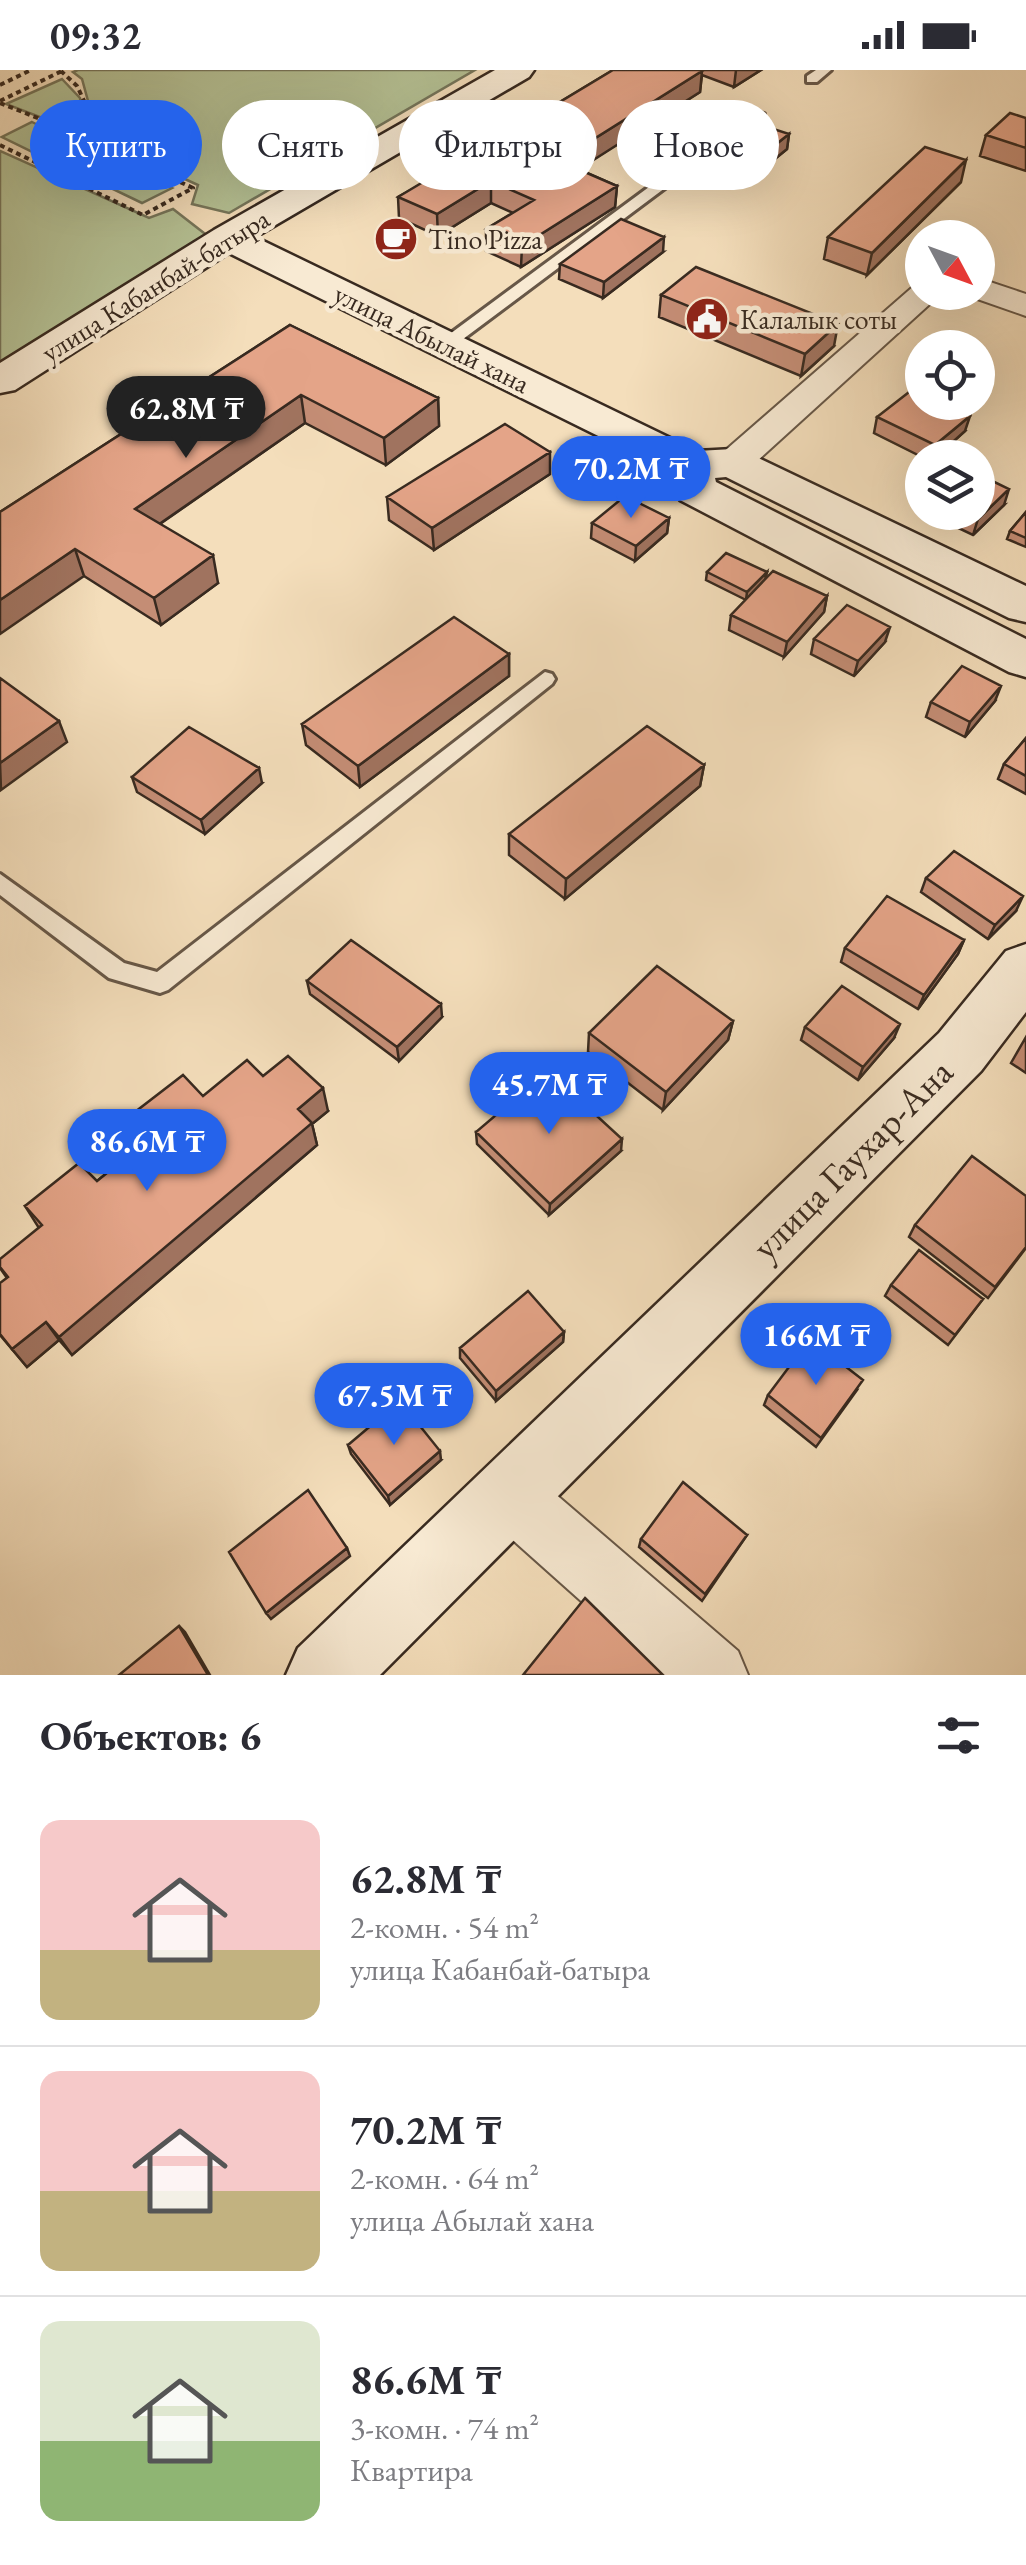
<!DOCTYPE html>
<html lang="ru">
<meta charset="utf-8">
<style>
body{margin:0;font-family:"EB Garamond",serif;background:#f2f2f3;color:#2b2b33;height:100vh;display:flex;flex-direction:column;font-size:38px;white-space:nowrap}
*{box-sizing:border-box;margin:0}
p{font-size:32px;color:#7c7c81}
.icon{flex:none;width:55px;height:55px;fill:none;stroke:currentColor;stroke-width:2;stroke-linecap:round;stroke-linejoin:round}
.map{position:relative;height:1605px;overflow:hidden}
.panel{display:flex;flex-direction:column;background:#fff;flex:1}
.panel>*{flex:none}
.guide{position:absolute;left:30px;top:30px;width:968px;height:90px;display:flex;gap:20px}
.needle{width:65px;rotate:131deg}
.fabs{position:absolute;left:905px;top:150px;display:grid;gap:20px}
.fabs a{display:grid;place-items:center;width:90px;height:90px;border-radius:50%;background:#fff;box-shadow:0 10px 40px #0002;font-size:50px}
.price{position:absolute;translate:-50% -85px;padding:0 22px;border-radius:35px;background:#2563eb;color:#fff;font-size:32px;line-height:65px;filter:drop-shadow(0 2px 5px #0008)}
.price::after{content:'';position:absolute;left:50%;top:60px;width:30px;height:22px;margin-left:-15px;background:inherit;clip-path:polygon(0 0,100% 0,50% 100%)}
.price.on{background:#222;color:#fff}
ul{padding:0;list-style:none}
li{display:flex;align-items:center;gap:30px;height:250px;padding:0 40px}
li+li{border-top:2px solid #e1e1e2}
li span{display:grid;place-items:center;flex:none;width:280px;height:200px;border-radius:20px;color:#555}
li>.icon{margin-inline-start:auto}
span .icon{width:120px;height:120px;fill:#fffc;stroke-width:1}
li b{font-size:42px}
h2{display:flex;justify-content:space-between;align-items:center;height:120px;padding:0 40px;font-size:42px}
.chip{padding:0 35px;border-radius:45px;background:#fff;box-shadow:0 10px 40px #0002;font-size:35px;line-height:90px}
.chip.on{background:#2563eb;color:#fff}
.status{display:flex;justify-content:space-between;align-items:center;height:70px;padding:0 50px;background:#fff;direction:ltr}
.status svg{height:28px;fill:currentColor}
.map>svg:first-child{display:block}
.green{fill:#b5c296;stroke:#76765b;stroke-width:2.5}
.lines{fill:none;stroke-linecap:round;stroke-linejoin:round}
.lane-casing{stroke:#675747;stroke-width:6}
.street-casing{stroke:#675747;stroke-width:4}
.secondary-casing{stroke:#382a20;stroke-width:5}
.path{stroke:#382a20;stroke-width:4;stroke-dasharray:5 4;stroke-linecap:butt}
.lane{fill:#f8ead3;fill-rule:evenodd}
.street{fill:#f8ead3;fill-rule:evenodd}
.secondary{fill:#f8ead3;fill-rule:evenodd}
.wall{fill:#c48d75;stroke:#382a20;stroke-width:2.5}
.shaded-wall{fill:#a0735f;stroke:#382a20;stroke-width:2.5}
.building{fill:#e4a488;stroke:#382a20;stroke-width:2.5}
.labels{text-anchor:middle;stroke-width:9;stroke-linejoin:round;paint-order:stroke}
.far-poi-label{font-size:28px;fill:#382a20;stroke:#f8ead3;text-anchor:start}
.far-street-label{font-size:28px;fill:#382a20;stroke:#f8ead3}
.near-street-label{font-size:38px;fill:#382a20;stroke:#f8ead3}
</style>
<div class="status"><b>09:32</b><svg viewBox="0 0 49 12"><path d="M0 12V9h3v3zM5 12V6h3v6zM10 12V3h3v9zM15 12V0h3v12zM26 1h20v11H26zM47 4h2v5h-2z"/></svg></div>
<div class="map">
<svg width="1026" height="1605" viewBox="0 0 1026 1605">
<rect width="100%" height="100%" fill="#f4debb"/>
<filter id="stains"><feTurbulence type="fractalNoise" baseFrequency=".002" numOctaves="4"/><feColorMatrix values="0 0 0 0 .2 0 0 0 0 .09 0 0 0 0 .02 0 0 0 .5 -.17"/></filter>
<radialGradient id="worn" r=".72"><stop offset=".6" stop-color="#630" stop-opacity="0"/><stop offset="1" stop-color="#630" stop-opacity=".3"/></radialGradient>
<path class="green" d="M78,0H475L229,143L192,134L198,115L75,59L91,42L82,9L73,2Z
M62,9L80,28L82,41L63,56L6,34Z
M32,52L79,75L49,90L2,67Z
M0,81L149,148L173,139L209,167L0,298Z
M123,95H124L172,118L142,133L94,110Z"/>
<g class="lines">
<g class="lane-casing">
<path id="lane" d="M816,0H831L817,12H807V6Z
M752,41L764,44L451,278H439V272Z
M545,602L552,604L555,609L552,614L168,920L160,923L109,908L0,825V804L124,893L157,902Z"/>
</g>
<g class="street-casing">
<path id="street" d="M978,208L1026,224V246L966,225L965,222H978Z
M922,213V222H943L746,401L733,405L720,401L714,393L720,385L915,215Z
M509,1394L531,1403L738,1581L748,1605H664L487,1447L478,1425L487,1403Z"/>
</g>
<g class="secondary-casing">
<path id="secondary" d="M495,0H534L529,7L255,167L697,381L733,379L748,383L1026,516V552L1009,548L726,407L715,408L716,412L1026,569V607L1009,602L680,430L671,402L229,183L15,320L0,323V293L214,160Z
M1026,874V942L981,1001L380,1605H286L298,1578L939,963L1006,881Z"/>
</g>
<path class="path" d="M0,15L31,0
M0,31L62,1
M0,33L68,60
M0,75L143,145L193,118L68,60L86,35L77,16L61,1"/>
<use href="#lane" class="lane"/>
<use href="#street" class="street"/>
<use href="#secondary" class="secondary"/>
</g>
<path class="wall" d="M613,0H761L734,17L702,5L700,22L578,99L617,116L615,137L521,197L486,181V159L513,143L491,133L438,166L399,148L398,127L505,68V65Z
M1026,48V101L980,86L986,65Z
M789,64L787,79L749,110L705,94L707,80Z
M961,112L867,205L824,189L828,167Z
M663,182L603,228L559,209L560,194Z
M661,225L834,276L801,306L659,247Z
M290,255L438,328L439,356L386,395L305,353L160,454L218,513L161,555L84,506L0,442Z
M877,347L965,361L935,388H924L874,363Z
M550,404L434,480L389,450L387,427Z
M1004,435L973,465L931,445L932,442H978Z
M1026,442V477L1007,469L1010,461Z
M669,448L667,463L635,491L591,468L592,453Z
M707,502H767L765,509L827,526L824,542L784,587L729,560L731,545L746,530L706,510Z
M814,569L885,572L854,606L811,584Z
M509,584V606L360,717L306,675L302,654Z
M995,631L965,667L926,647L931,632Z
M1026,668V724L998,709L1004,694Z
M704,695L700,716L565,829L509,785V764Z
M132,707L262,713L205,764L137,722Z
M926,808L1016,841L988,869L921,822Z
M964,870L958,884L918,939L841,892L845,878Z
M307,911L442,947L399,991L310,924Z
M733,951L728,970L663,1040L588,982L589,963Z
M805,957L894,968L858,1010L801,970Z
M1026,967V1003L1011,993Z
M263,1006L328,1041L312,1054L317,1075L72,1285L59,1270L27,1297L0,1265L7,1208L0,1198L39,1158L25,1136L97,1111L149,1069L144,1065L135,1042L203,1026Z
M476,1062L621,1081L549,1145L477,1074Z
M915,1155L1026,1178L988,1228L909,1167Z
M891,1215L983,1229L948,1275L885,1226Z
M564,1262L563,1272L496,1331L460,1288V1278Z
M857,1320L816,1377L764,1335L768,1325Z
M348,1375L441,1390L390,1435L351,1384Z
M747,1465L702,1531L639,1477L641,1469Z"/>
<path class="shaded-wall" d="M736,0H761L734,17Z
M702,1L700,22L562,110V89Z
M789,64L787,79L749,110L750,95Z
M966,90L961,112L867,205L872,183Z
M491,111V133L438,166L437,144Z
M617,116L615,137L521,197L522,176Z
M664,167L663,182L603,228L604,212Z
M838,254L834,276L801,306L805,284Z
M301,325L305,353L142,466L135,439Z
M438,328L439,356L386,395L384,368Z
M970,346L965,361L935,388H932L935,375Z
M550,382V404L434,480L432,458Z
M1009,419L1004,435L973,465L978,449Z
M669,448L667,463L635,491L636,476Z
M75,479L84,506L0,564V530Z
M213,485L218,513L161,555L154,528Z
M767,502L765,510L746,530L747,522Z
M827,526L824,542L784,587L787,572Z
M890,557L885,572L854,606L858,591Z
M509,584V606L360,717L358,696Z
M1001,616L995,631L965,667L970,652Z
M59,651L67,672L1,720L0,693Z
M704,695L700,716L565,829L566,809Z
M259,698L262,713L205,764L201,750Z
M1023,826L1016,841L988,869L995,855Z
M964,870L958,884L918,939L924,925Z
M441,934L442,947L399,991L397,977Z
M733,951L728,970L663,1040L666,1022Z
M900,954L894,968L858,1010L863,997Z
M323,1018L328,1041L312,1054L317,1075L72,1285L59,1267L298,1039Z
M622,1069L621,1081L549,1145L550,1134Z
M46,1252L59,1270L27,1297L12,1279Z
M564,1262L563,1272L496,1331V1321Z
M440,1381L441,1390L390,1435L388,1426Z
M347,1478L350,1486L271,1549L266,1543Z
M179,1556L185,1562L210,1605H208Z"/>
<path class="building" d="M613,0H698L702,1L562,89L505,65Z
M1010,43L1026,48V78L986,65Z
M746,50L789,64L750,95L707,80Z
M500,66L538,82L524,93L541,83L617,116L522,176L486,159L534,130L491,111L437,144L398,127Z
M925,77L966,90L872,183L828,167Z
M621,149L664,167L604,212L560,194Z
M696,197L838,254L805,284L661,225Z
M290,255L438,328L384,368L301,325L135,439L213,485L154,528L75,479L0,530V442Z
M913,319L922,323V332H942L970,346L935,375L877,347Z
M505,354L550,382L432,458L387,427Z
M978,404L1009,419L978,449L964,442H978Z
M625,426L669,448L636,476L592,453Z
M1026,442V468L1010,461Z
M726,483L767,502L747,522L707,502Z
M773,501L827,526L787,572L731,545Z
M847,535L890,557L858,591L814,569Z
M454,547L509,584L358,696L302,654Z
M962,596L1001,616L970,652L931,632Z
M0,608L59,651L0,693Z
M647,656L704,695L566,809L509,764Z
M189,657L259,698L201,750L132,707Z
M1026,668V706L1004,694Z
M954,781L1023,826L995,855L926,808Z
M887,826L964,870L924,925L845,878Z
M351,870L441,934L397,977L307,911Z
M657,896L733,951L666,1022L589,963Z
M842,916L900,954L863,997L805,957Z
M288,986L323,1018L298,1039L312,1053L59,1267L46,1252L12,1279L0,1264V1213L8,1207L0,1197V1189L42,1155L25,1136L79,1093L97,1111L155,1064L135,1042L183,1005L203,1026L247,990L263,1006Z
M548,1001L622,1069L550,1134L476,1062Z
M972,1086L1026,1126V1177L995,1217L915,1155Z
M919,1180L983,1229L955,1265L891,1215Z
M528,1221L564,1262L496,1321L460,1278Z
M810,1269L863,1310L821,1368L768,1325Z
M400,1331L440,1381L388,1426L348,1375Z
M683,1412L747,1465L705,1524L641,1469Z
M308,1420L347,1478L266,1543L229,1482Z
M585,1528L663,1605H523Z
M179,1556L208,1605H119Z"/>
<defs>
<g id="cafe-disc" transform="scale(2.25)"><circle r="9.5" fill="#8f2418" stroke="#f8ead3"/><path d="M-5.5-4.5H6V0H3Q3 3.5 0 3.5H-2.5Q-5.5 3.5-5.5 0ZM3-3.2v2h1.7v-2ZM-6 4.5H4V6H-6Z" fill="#fff"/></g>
<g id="civic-disc" transform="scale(2.25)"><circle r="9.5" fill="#8f2418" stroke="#f8ead3"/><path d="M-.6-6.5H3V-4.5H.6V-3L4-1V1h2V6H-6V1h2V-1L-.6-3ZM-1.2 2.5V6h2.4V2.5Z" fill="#fff"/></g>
</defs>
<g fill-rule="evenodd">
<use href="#cafe-disc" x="396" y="169"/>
<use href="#civic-disc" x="707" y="249"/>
</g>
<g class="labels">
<g class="far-poi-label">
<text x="428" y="179">Tino Pizza</text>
<text x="740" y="259">Калалык соты</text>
</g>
<g class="far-street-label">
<text transform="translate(155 215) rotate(-32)" y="10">улица Кабанбай-батыра</text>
<text transform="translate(432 268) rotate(26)" y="10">улица Абылай хана</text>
</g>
<g class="near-street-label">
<text transform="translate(852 1089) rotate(-45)" y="13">улица Гаухар-Ана</text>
</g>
</g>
<rect width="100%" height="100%" filter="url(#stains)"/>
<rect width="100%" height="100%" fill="url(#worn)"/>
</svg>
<div class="fabs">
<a><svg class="needle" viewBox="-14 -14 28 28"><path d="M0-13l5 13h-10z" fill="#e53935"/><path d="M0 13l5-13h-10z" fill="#7c7c81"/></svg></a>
<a><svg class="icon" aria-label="locate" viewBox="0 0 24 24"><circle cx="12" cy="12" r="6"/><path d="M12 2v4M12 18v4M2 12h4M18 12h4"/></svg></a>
<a><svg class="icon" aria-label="layers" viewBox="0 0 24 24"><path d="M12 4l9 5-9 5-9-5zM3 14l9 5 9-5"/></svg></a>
</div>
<b class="price on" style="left:186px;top:391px">62.8M ₸</b>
<b class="price" style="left:631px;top:451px">70.2M ₸</b>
<b class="price" style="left:549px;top:1067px">45.7M ₸</b>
<b class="price" style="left:147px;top:1124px">86.6M ₸</b>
<b class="price" style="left:816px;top:1318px">166M ₸</b>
<b class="price" style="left:394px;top:1378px">67.5M ₸</b>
<div class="guide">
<a class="chip on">Купить</a>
<a class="chip">Снять</a>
<a class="chip">Фильтры</a>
<a class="chip">Новое</a>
</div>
</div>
<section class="panel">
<h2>Объектов: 6<svg class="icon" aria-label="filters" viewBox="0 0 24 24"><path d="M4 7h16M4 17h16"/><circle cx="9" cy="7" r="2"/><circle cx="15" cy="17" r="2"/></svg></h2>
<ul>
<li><span style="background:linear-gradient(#f6c9c9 65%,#c2b280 0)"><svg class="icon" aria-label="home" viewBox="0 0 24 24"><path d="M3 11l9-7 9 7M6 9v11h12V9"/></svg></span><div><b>62.8M ₸</b><p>2-комн. · 54 m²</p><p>улица Кабанбай-батыра</p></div></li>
<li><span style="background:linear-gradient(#f6c9c9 60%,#c2b280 0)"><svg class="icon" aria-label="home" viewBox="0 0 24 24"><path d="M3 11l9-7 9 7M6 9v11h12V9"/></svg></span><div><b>70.2M ₸</b><p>2-комн. · 64 m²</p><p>улица Абылай хана</p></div></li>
<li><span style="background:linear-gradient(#dfe7d0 60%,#8fb573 0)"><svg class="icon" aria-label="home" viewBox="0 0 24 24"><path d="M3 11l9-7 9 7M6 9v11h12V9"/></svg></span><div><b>86.6M ₸</b><p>3-комн. · 74 m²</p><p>Квартира</p></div></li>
</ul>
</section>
